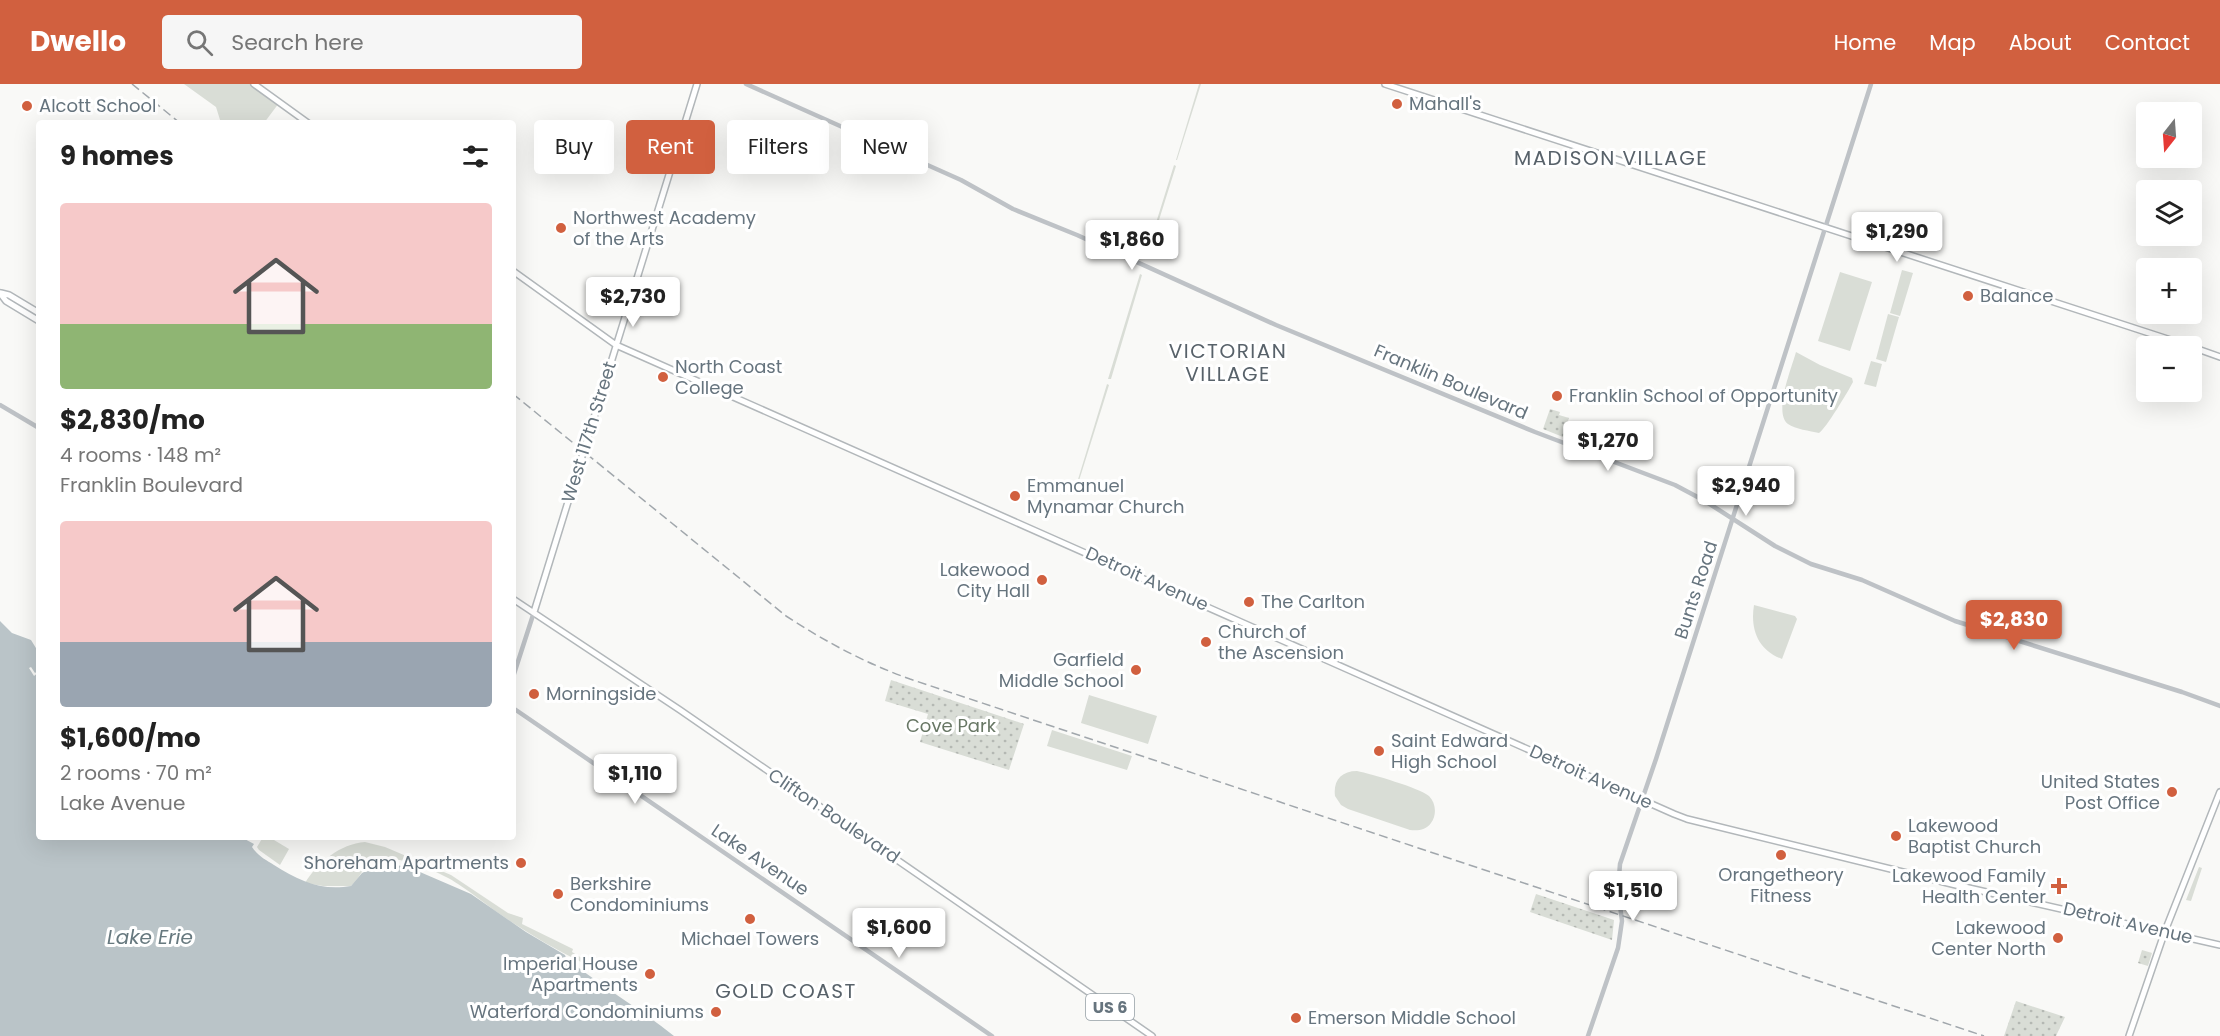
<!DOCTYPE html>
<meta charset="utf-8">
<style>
body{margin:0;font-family:Poppins,sans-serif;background:#f6f6f6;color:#222;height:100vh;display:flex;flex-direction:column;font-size:22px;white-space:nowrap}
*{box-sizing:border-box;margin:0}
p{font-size:20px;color:#767676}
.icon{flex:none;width:33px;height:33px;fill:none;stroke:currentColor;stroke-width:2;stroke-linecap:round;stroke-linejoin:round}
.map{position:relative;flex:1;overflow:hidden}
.drawer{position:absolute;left:36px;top:36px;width:480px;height:720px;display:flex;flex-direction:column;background:#fff;border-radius:6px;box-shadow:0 6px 24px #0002}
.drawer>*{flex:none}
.hud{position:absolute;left:534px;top:36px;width:570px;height:54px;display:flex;gap:12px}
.needle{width:39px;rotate:197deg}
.buttons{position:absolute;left:2136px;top:18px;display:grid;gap:12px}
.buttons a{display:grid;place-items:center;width:66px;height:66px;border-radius:6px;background:#fff;box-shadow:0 6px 24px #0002;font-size:30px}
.price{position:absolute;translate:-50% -51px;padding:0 14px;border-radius:6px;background:#fff;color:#222;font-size:20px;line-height:39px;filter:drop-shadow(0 2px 3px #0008)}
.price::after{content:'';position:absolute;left:50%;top:36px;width:18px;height:14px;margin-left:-9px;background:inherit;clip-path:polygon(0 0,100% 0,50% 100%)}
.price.active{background:#d1603f;color:#fff}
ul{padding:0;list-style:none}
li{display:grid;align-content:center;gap:12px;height:318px;padding:0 24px}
li span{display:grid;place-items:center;height:186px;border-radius:6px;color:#555}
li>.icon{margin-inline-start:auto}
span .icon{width:108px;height:108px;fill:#fffc;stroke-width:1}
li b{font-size:26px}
h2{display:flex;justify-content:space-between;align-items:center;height:72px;padding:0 24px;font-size:26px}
.pill{padding:0 21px;border-radius:6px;background:#fff;box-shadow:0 6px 24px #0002;font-size:21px;line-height:54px}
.pill.active{background:#d1603f;color:#fff}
header{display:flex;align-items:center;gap:36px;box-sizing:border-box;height:84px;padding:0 30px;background:#d1603f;color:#fff}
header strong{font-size:28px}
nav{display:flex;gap:33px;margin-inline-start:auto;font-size:21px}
.search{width:420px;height:54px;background:#f6f6f6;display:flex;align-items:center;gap:15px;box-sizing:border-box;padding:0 21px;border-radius:6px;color:#767676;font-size:22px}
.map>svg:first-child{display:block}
.green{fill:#d9ddd6}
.park{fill:url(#park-dots)}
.water{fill:#bac4c8}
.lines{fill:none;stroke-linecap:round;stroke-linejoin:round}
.major-casing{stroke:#b2b7ba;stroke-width:8}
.minor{stroke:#bec2c6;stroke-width:4.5}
.major{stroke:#fff;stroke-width:5}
.rail{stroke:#a1a7ac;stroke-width:1.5;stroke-dasharray:9 4.5;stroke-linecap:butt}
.poi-dot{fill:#d1603f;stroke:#fff;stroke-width:2}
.labels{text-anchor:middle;stroke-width:6;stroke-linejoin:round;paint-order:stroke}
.shield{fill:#fff;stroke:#949ea5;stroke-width:1.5}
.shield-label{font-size:16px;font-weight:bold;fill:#66747e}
.poi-label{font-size:18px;fill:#66747e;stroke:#fff;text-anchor:start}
.street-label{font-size:18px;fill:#66747e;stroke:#fff}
.park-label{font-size:18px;fill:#687765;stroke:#fff}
.neighbourhood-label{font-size:20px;letter-spacing:1.5px;fill:#58626a;stroke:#fff}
.water-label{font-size:20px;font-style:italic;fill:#67797f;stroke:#fff}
</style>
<header>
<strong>Dwello</strong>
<div class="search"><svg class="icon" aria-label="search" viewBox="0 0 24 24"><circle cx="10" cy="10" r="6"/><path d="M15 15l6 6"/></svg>Search here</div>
<nav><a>Home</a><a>Map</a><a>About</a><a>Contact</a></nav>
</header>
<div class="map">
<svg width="2220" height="952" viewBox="0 0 2220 952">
<defs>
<pattern id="park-dots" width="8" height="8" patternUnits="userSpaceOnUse" patternTransform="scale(1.5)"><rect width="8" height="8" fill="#d9ddd6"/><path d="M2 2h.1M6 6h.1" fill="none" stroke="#b4b8b3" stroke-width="1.8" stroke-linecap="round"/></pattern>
</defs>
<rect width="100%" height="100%" fill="#f9f9f7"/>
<path class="green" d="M184,0H254L279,19L264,39H221L216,23Z
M1199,0H1201L1177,76H1176Z
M1174,81L1176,82L1148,171H1146Z
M1902,186L1913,189L1900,232L1890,229Z
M1840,188L1872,198L1850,267L1818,257Z
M1140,190L1142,191L1111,295H1108Z
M1888,230L1899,233L1886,278L1876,275Z
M1796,268L1820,281L1852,294L1853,298C1849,306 1825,346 1819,349C1810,347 1795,345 1788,340C1773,329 1792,283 1796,268Z
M1871,277L1882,280L1876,303L1864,300Z
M1107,300L1109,301L1077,403L1076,402Z
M1754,521L1795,532L1797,535L1782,575C1758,566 1750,545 1754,521Z
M1089,611L1157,632L1148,660L1081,639Z
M1052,646L1132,672L1127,686L1047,662Z
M1357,687C1371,690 1420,704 1429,712C1436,719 1437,731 1431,739C1426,746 1418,747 1410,746L1348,725L1341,721L1335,712C1333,697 1341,687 1357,687Z
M263,753H269L289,765L280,781L259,766L257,763Z
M365,758L385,763L451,791L508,829L523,834L522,840L573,865L572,868L585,876L583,879C556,866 531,851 507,835C490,824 475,811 458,800C443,789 399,771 380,775C364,778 362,792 351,802H323L305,799C318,778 340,760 365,758Z
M2199,783L2202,784L2191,817L2186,816Z"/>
<path class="park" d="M1550,325L1560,328L1559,331L1569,334L1563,353L1543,345Z
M891,596L1024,640L1009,686L920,658L928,630L885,617Z
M1536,810L1614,836L1612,856L1530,828Z
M2142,866L2152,869L2148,882L2138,879Z
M2016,917L2065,933L2056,952H2004Z"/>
<path class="water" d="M0,537L12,549L31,556L39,569V586L35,589L31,583L29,584L34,592L39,588V753H230L237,756L241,753L254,760L252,763C258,772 266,776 274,781C299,797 321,807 351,802L362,789L374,783L397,781L413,785L471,810L526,848L565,871L566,874C601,902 639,924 674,952H0Z"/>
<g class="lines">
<g class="major-casing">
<path id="major" d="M254,0L308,39
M1385,0L2189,262
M513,187L616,261L1674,730L1687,735L1960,802L2220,861
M0,209L6,217L39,237
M1,209L9,211L39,229
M2192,263L2220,273
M513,515L680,626L1152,952
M534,528L697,0
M2129,952L2165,847L2220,708"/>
</g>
<path class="minor" d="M746,0L961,96L1013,125L1077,151L1276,241L1535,348L1675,401L1705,417L1775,462L1811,480L1862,496L1955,537L2182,608L2220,622
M0,321L39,344
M513,593L534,528
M513,624L992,952
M1588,952L1618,864L1622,837L1618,806L1620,780L1656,675L1871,0"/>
<use href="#major" class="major"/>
<path class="rail" d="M132,0L180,39
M513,310L786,532C826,558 865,579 910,595L1984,952"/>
</g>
<g class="poi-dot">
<circle cx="1397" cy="20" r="6"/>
<circle cx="27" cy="22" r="6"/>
<circle cx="561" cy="144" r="6"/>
<circle cx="1968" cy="212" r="6"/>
<circle cx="663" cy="293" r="6"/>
<circle cx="1557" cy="312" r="6"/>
<circle cx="1015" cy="412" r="6"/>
<circle cx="1042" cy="496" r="6"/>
<circle cx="1249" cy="518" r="6"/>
<circle cx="1206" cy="558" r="6"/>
<circle cx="1136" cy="586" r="6"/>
<circle cx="534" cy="610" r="6"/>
<circle cx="1379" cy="667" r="6"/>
<circle cx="2172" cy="708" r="6"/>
<circle cx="1896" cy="752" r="6"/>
<circle cx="1781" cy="771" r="6"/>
<circle cx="521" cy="779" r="6"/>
<path d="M2056 793h6v6h6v6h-6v6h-6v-6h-6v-6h6z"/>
<circle cx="558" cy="810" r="6"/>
<circle cx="750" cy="835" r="6"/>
<circle cx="2058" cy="854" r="6"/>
<circle cx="650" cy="890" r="6"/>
<circle cx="716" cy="928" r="6"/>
<circle cx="1296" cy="934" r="6"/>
</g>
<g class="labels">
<rect class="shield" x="1086" y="910" width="48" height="26" rx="4.5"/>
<g class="shield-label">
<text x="1110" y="929">US 6</text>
</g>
<g class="poi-label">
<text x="1409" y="26">Mahall's</text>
<text x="39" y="28">Alcott School</text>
<text x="573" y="140">Northwest Academy<tspan x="573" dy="21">of the Arts</tspan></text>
<text x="1980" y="218">Balance</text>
<text x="675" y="289">North Coast<tspan x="675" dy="21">College</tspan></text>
<text x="1569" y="318">Franklin School of Opportunity</text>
<text x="1027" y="408">Emmanuel<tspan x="1027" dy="21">Mynamar Church</tspan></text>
<text x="1030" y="492" text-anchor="end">Lakewood<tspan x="1030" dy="21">City Hall</tspan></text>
<text x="1261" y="524">The Carlton</text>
<text x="1218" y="554">Church of<tspan x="1218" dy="21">the Ascension</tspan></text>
<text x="1124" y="582" text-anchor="end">Garfield<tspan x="1124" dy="21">Middle School</tspan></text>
<text x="546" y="616">Morningside</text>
<text x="1391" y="663">Saint Edward<tspan x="1391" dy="21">High School</tspan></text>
<text x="2160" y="704" text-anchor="end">United States<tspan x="2160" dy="21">Post Office</tspan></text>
<text x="1908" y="748">Lakewood<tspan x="1908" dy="21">Baptist Church</tspan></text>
<text x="509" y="785" text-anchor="end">Shoreham Apartments</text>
<text x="1781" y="797" text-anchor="middle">Orangetheory<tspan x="1781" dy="21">Fitness</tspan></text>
<text x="2046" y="798" text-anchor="end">Lakewood Family<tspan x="2046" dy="21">Health Center</tspan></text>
<text x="570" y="806">Berkshire<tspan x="570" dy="21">Condominiums</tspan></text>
<text x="2046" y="850" text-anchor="end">Lakewood<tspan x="2046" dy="21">Center North</tspan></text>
<text x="750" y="861" text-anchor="middle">Michael Towers</text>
<text x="638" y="886" text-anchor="end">Imperial House<tspan x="638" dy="21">Apartments</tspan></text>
<text x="704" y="934" text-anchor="end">Waterford Condominiums</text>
<text x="1308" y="940">Emerson Middle School</text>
</g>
<g class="street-label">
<text transform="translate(1451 298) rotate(23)" y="6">Franklin Boulevard</text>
<text transform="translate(589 348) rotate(-73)" y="6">West 117th Street</text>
<text transform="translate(1147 495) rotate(24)" y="6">Detroit Avenue</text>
<text transform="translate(1696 506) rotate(-72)" y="6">Bunts Road</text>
<text transform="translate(1591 693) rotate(24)" y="6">Detroit Avenue</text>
<text transform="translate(834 732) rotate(34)" y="6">Clifton Boulevard</text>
<text transform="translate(760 776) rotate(34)" y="6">Lake Avenue</text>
<text transform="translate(2128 839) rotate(13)" y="6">Detroit Avenue</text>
</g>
<g class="park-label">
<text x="951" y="648">Cove Park</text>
</g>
<g class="neighbourhood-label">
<text x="1611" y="81">MADISON VILLAGE</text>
<text x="1228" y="274">VICTORIAN<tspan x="1228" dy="23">VILLAGE</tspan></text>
<text x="786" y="914">GOLD COAST</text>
</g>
<g class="water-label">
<text x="150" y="860">Lake Erie</text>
</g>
</g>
</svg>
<div class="buttons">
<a><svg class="needle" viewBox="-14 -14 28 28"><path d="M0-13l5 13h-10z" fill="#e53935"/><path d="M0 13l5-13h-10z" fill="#767676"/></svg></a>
<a><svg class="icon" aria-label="layers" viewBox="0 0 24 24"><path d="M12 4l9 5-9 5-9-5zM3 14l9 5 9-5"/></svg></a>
<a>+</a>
<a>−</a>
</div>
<b class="price" style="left:1897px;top:179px">$1,290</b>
<b class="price" style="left:1132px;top:187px">$1,860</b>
<b class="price" style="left:633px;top:244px">$2,730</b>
<b class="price" style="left:1608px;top:388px">$1,270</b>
<b class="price" style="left:1746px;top:433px">$2,940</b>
<b class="price active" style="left:2014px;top:567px">$2,830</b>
<b class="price" style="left:635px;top:721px">$1,110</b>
<b class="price" style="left:1633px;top:838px">$1,510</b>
<b class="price" style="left:899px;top:875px">$1,600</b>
<div class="hud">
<a class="pill">Buy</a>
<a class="pill active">Rent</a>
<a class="pill">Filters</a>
<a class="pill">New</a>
</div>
<section class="drawer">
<h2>9 homes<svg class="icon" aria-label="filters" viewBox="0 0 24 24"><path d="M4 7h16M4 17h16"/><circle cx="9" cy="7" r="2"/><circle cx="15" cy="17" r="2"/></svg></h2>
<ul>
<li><span style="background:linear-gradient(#f6c9c9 65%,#8fb573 0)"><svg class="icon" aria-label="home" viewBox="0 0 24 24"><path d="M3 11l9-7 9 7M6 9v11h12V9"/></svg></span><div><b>$2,830/mo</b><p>4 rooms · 148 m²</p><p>Franklin Boulevard</p></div></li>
<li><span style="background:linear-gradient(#f6c9c9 65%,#9aa5b1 0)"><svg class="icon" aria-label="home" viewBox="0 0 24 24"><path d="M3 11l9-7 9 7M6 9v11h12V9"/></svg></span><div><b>$1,600/mo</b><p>2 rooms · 70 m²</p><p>Lake Avenue</p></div></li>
</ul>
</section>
</div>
